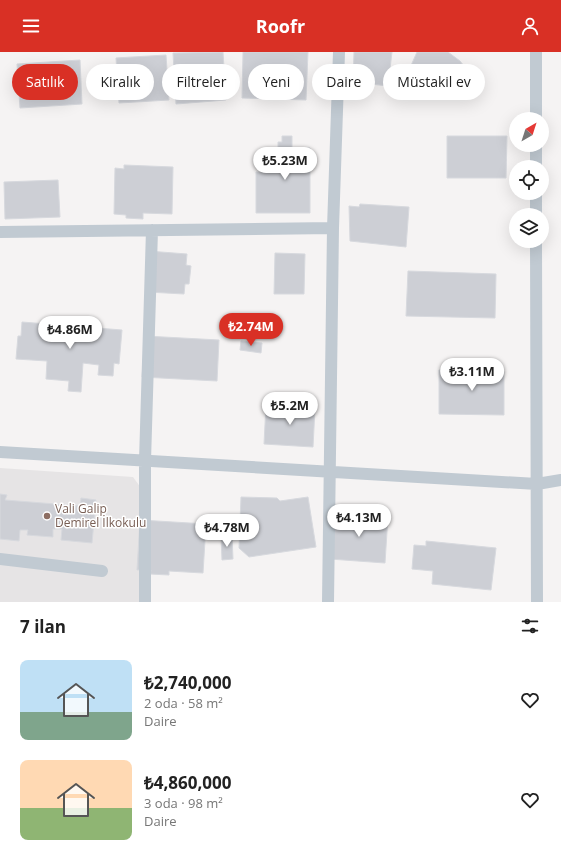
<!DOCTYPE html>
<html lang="tr">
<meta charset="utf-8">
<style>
body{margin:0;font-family:"Open Sans",sans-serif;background:#f6f6f6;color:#222;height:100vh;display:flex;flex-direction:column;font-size:15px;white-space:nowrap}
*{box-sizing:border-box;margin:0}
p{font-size:13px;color:#767676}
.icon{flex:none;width:22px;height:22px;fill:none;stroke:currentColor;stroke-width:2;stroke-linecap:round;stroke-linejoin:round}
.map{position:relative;height:550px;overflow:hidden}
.drawer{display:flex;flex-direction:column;background:#fff;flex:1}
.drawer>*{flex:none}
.guide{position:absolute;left:12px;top:12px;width:537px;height:36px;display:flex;gap:8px}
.needle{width:26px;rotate:39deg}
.buttons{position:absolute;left:509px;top:60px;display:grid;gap:8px}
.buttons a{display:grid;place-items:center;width:40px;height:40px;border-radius:50%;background:#fff;box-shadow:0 4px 16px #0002;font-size:20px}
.price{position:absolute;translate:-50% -34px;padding:0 9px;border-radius:14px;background:#fff;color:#222;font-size:13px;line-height:26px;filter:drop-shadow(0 1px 2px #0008)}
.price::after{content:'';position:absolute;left:50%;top:24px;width:12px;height:9px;margin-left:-6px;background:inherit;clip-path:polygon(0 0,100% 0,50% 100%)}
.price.on{background:#d93025;color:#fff}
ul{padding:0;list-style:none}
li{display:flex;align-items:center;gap:12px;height:100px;padding:0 20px}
li span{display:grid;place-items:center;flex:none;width:112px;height:80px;border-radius:8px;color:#555}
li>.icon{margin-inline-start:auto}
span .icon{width:48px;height:48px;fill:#fffc;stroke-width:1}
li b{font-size:17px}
h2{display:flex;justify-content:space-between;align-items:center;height:48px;padding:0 20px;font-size:17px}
.pill{padding:0 14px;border-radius:18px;background:#fff;box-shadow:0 4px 16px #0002;font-size:14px;line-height:36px}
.pill.on{background:#d93025;color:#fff}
header{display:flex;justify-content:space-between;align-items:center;height:52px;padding:0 20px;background:#d93025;color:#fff;font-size:18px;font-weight:700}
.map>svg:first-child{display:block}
.education{fill:#e6e4e5}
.building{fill:#cdcfd5;stroke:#d7d9de}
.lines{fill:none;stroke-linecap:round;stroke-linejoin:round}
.minor{stroke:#c1cad2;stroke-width:12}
.education-dot{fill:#8d6e63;stroke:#fff;stroke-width:1.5}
.labels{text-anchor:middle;stroke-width:3;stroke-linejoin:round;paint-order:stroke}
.education-label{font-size:12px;fill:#785e54;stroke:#fff;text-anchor:start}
</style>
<header><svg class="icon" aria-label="menu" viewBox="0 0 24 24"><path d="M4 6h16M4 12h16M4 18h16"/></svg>Roofr<svg class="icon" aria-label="person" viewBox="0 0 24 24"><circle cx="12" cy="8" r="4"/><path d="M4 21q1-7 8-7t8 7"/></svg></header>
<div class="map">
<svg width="561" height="550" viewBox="0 0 561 550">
<rect width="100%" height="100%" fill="#f5f3f3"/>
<path class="education" d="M0,416L133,425L141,436L139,550H0Z"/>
<path class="building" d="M223,0L226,48L176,52L173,1Z
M243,0H308L306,48L242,46Z
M354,0H392L388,34L353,30Z
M417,0H448L460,9L471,23L456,38L426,47L401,36Z
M166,3L169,48L119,51L116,6Z
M80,8L82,52L20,56L17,12Z
M282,84H292V96H310V161H256V120H271V100H278V90H282Z
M447,84H507L506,126H447Z
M124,113L173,115L172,162L143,161V167L126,166V163L114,162L115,116L124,117Z
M58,128L60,165L5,167L4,130Z
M360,152L409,155L406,195L350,189L349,154L359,155Z
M148,199L187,202L186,213L191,214L189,232H185L184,242L148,240Z
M275,201L305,202L304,242H274Z
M408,219L496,222L495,266L406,264Z
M22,270L122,278L119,312L114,311L113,324L98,323L99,313L83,311L81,340L68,339L69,329L46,327L47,309L16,307L18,284H21Z
M145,284L219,288L217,329L142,325Z
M241,289L262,291L261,301L240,298Z
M439,318L504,319V363L439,362Z
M266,353L315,356L313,395L264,392Z
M0,442L7,443L5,448L80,454L81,446L96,448L92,491L61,488L62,477H53V485L27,483L28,478H20L19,489L0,487Z
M241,445L277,446L280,449L308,445L316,495L249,505L239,496Z
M333,460L388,464L385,511L330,507Z
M140,468L206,472L203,521L169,519V523L150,522L151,518H137Z
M221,485H232L233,507L222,508Z
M426,489L496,496L491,538L432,532L433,519L412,517L414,493L426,494Z"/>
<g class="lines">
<path class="minor" d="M536,67V0
M536,115V93
M536,163V141
M0,180L333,176
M536,189L537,550
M0,400L537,432L561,428
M0,507L102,519
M145,550V409L152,178
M328,550L333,176L339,0"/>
</g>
<circle class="education-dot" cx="47" cy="464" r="4"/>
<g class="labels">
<g class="education-label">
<text x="55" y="461">Vali Galip<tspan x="55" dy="14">Demirel İlkokulu</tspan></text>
</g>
</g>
</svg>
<div class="buttons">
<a><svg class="needle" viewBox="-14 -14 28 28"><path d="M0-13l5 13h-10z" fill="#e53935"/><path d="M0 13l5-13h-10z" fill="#767676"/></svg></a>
<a><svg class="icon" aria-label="locate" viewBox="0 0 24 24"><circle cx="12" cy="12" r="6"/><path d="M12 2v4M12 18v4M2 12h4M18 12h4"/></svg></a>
<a><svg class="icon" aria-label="layers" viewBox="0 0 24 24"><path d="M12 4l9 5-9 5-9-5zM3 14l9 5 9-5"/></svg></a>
</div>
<b class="price" style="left:285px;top:129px">₺5.23M</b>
<b class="price on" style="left:251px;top:295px">₺2.74M</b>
<b class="price" style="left:70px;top:298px">₺4.86M</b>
<b class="price" style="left:472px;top:340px">₺3.11M</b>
<b class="price" style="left:290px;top:374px">₺5.2M</b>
<b class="price" style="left:359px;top:486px">₺4.13M</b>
<b class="price" style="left:227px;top:496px">₺4.78M</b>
<div class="guide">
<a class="pill on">Satılık</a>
<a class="pill">Kiralık</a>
<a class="pill">Filtreler</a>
<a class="pill">Yeni</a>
<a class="pill">Daire</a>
<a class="pill">Müstakil ev</a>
</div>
</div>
<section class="drawer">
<h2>7 ilan<svg class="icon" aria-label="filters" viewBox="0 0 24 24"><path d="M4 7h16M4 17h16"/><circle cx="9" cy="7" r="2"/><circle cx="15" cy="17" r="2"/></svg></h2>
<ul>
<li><span style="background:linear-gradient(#bfe0f5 65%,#7fa58c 0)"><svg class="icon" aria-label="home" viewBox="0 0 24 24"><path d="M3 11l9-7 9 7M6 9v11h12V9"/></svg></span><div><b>₺2,740,000</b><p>2 oda · 58 m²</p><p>Daire</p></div><svg class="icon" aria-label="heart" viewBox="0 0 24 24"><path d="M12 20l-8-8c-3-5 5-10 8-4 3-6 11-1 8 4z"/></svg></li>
<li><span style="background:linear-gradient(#ffd9b3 60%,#8fb573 0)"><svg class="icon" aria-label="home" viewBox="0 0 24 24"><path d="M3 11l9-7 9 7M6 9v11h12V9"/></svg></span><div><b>₺4,860,000</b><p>3 oda · 98 m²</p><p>Daire</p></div><svg class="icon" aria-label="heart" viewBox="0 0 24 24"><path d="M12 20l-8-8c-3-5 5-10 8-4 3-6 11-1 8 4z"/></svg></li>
</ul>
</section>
